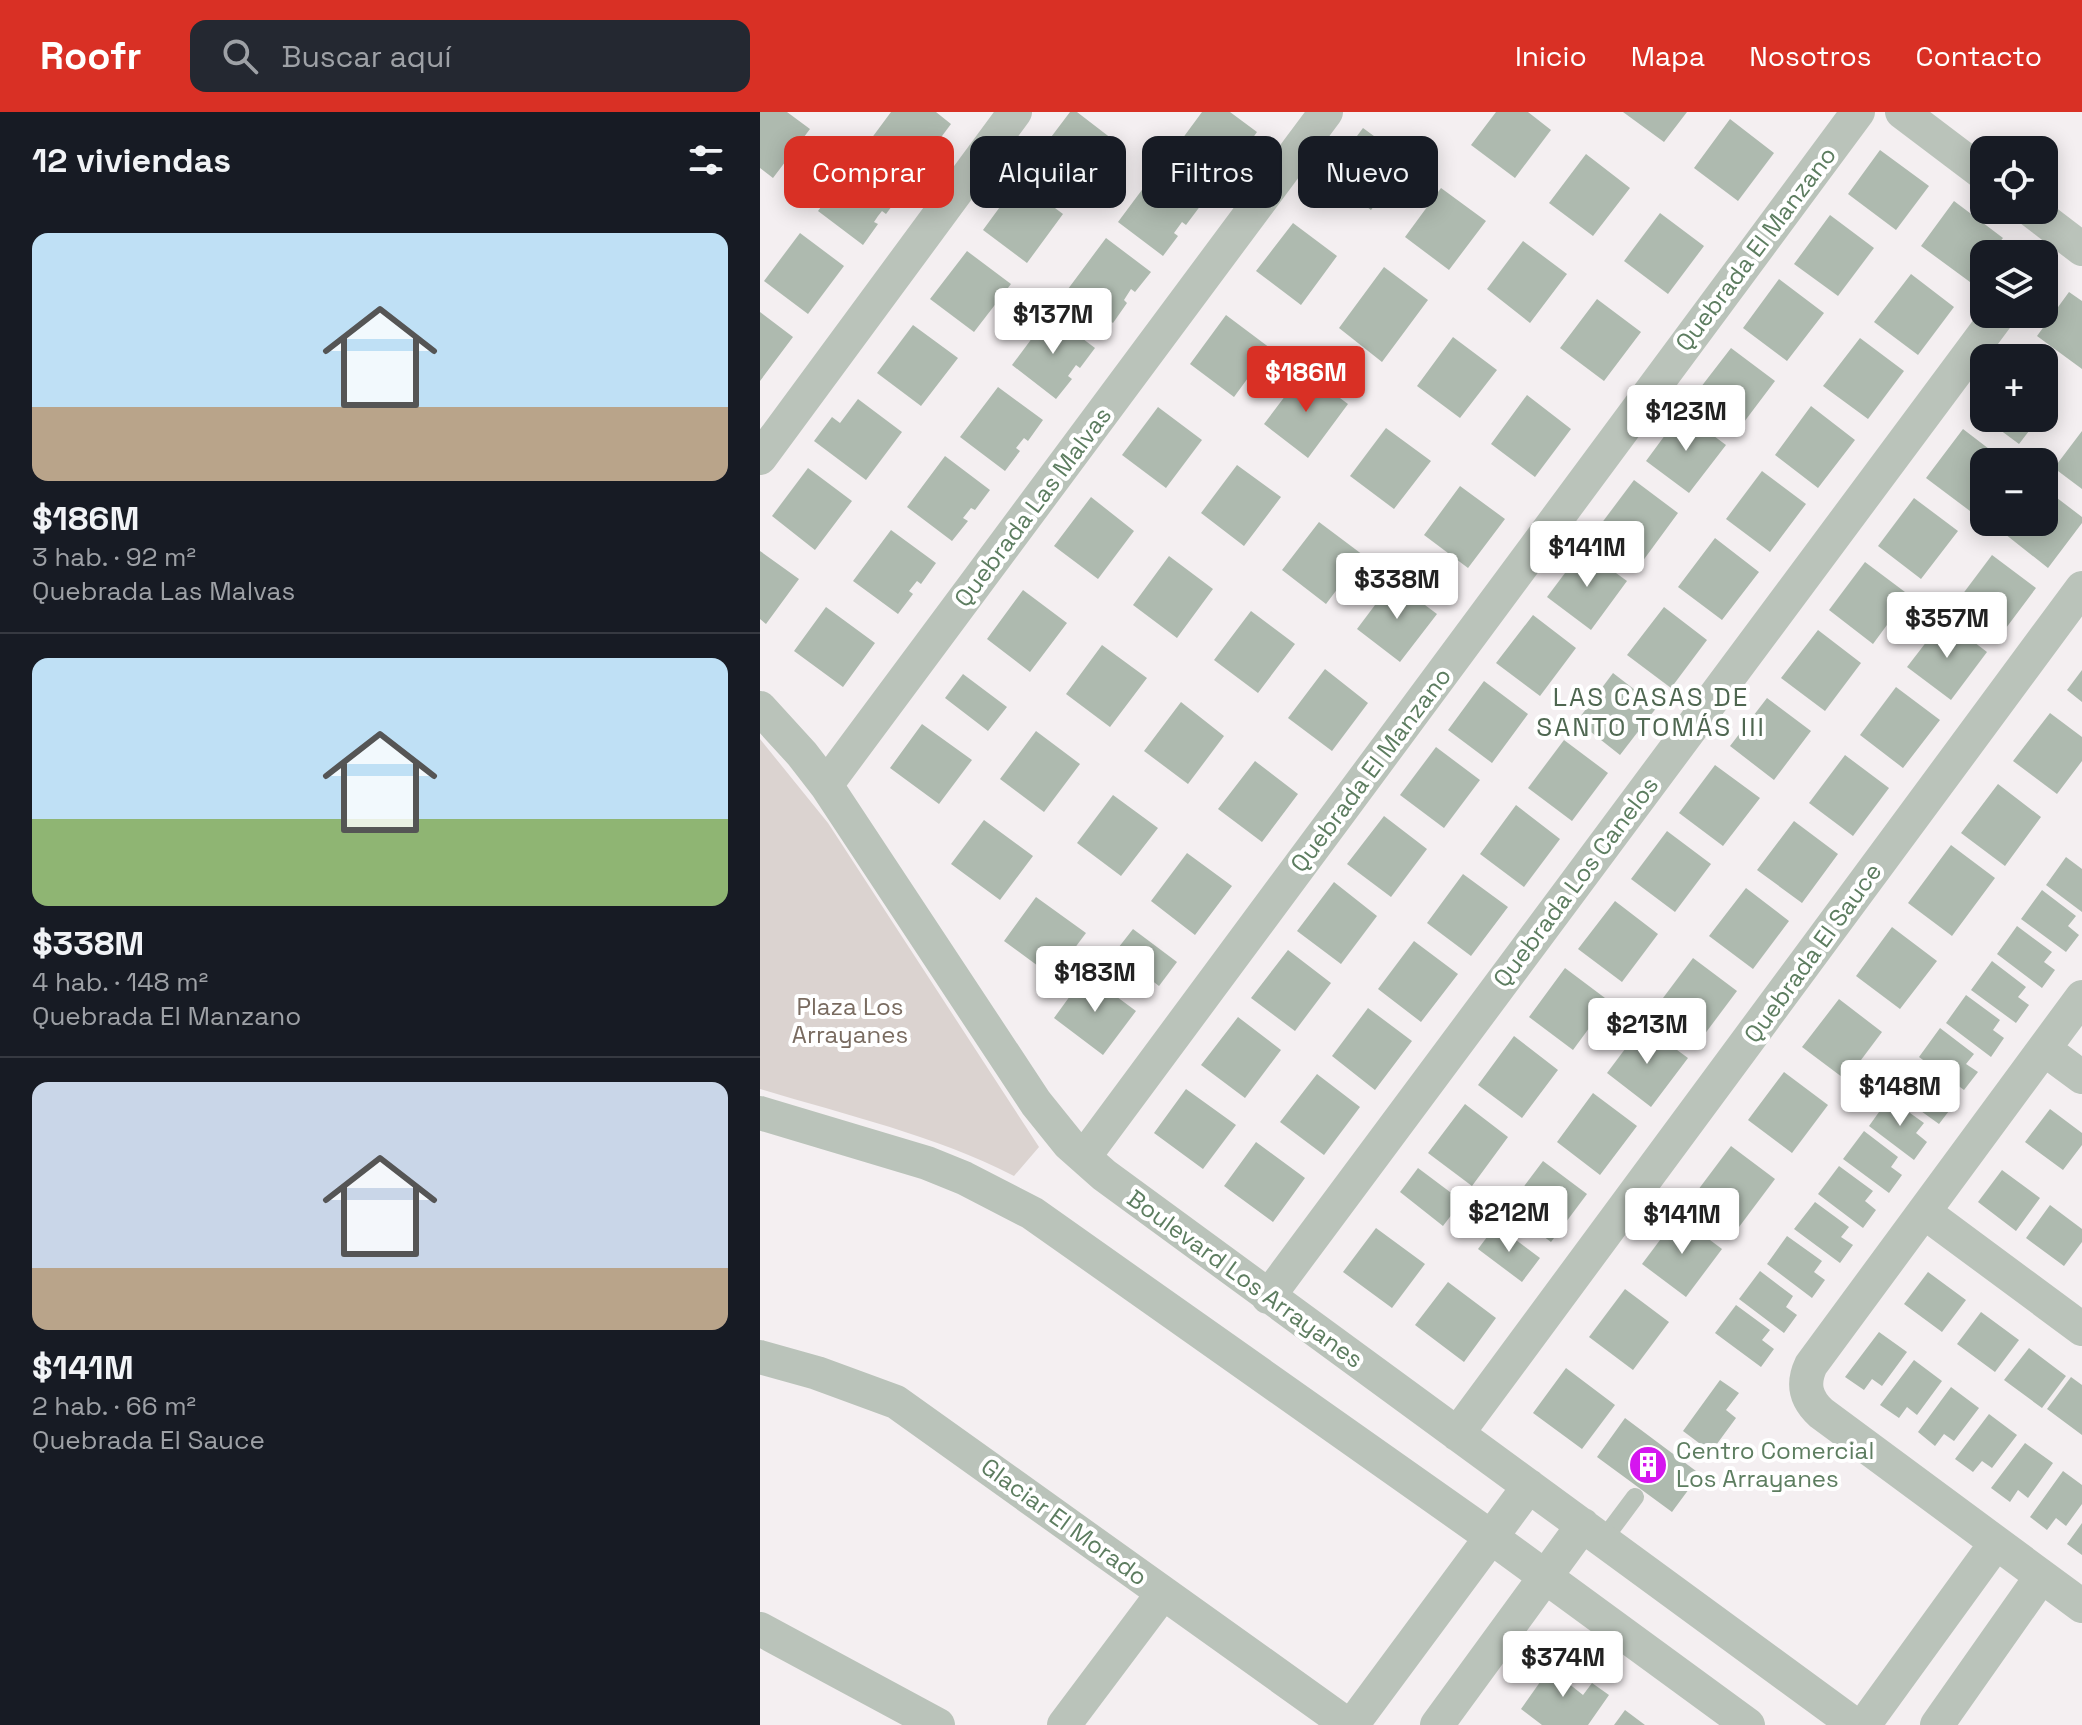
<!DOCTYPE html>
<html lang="es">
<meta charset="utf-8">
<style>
body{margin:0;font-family:"Space Grotesk",sans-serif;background:#242831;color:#f1f3f6;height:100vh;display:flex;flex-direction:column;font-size:30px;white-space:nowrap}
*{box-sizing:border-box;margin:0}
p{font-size:26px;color:#9ea1a6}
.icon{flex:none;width:44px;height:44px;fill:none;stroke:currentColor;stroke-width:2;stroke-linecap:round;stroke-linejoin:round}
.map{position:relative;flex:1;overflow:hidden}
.drawer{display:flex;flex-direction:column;background:#171b24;width:760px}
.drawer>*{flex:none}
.guide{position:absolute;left:24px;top:24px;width:760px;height:72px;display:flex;gap:16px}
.controls{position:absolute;left:1210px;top:24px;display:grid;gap:16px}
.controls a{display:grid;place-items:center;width:88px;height:88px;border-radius:16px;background:#171b24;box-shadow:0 4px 20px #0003;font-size:40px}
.price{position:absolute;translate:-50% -68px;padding:0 18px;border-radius:8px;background:#fff;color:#222;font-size:26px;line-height:52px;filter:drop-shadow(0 2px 4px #0008)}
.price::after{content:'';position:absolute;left:50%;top:48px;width:24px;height:18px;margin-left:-12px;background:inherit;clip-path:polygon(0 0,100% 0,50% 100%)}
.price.current{background:#d93025;color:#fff}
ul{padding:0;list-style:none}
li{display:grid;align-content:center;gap:16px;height:424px;padding:0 32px}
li+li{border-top:2px solid #363941}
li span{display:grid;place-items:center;height:248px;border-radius:16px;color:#555}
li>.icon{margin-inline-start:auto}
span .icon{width:144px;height:144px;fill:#fffc;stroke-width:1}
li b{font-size:34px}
h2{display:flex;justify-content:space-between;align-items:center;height:96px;padding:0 32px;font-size:34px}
.pill{padding:0 28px;border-radius:16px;background:#171b24;box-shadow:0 4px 20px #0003;font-size:28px;line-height:72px}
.pill.current{background:#d93025;color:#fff}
header{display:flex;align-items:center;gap:48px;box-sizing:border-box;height:112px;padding:0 40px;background:#d93025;color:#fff}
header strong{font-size:38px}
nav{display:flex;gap:44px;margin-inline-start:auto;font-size:28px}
.search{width:560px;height:72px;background:#242831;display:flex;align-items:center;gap:20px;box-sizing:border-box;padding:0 28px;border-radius:16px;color:#9ea1a6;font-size:30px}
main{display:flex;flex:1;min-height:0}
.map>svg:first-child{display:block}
.green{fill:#dbd3d0}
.building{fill:#aebaaf}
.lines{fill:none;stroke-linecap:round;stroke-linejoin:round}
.service{stroke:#bac3ba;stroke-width:18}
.minor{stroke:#bac3ba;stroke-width:34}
.labels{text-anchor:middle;stroke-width:8;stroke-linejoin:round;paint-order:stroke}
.street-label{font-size:24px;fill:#5d7d60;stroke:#fff}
.park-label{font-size:24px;fill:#796b60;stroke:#fff}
.poi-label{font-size:24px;fill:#5d7d60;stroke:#fff;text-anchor:start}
.neighbourhood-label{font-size:26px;letter-spacing:2px;fill:#4f6751;stroke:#fff}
</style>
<header>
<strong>Roofr</strong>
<div class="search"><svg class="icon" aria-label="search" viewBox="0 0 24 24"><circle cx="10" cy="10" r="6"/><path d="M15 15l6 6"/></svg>Buscar aquí</div>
<nav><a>Inicio</a><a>Mapa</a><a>Nosotros</a><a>Contacto</a></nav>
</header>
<main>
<section class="drawer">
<h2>12 viviendas<svg class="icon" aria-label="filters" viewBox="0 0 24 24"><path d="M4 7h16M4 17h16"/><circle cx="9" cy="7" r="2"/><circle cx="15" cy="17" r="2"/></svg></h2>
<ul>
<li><span style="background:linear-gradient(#bfe0f5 70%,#b9a48a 0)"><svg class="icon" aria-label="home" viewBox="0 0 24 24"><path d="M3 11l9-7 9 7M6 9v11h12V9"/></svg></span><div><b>$186M</b><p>3 hab. · 92 m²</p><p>Quebrada Las Malvas</p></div></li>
<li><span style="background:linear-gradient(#bfe0f5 65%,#8fb573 0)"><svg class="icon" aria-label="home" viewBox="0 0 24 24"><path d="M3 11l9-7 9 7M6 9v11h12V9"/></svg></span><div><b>$338M</b><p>4 hab. · 148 m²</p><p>Quebrada El Manzano</p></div></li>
<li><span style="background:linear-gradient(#c9d6e8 75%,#b9a48a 0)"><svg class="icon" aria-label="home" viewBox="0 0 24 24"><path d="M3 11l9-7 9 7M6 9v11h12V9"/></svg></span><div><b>$141M</b><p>2 hab. · 66 m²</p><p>Quebrada El Sauce</p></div></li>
</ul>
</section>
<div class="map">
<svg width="1322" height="1613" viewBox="0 0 1322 1613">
<rect width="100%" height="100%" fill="#f4eff1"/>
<path class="green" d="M0,627L68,711L279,1035L254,1064C174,1023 85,1003 0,977Z"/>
<path class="building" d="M0,0H27L50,17L13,66L0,56Z
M131,0H176L191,12L155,60L111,27Z
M310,0H317L356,30L320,78L276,45Z
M442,0H470L497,20L482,41L478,38L470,48L474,51L459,71L414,38Z
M736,0H768L791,18L755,66L711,33Z
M863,0H927L904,30Z
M970,7L1014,41L978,89L934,56Z
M603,16L648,49L611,98L567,64Z
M1120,38L1169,74L1136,118L1088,82Z
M826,42L870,76L833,124L789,91Z
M96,48L141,82L126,102L122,99L118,104L114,110L118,112L103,133L58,99Z
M396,59L441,93L426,113L422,110L414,121L418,124L403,144L358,110Z
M259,69L303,102L267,151L223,118Z
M681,76L726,109L689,158L645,125Z
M1194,89L1243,126L1230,142H1224V151L1210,170L1161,134Z
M900,101L944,134L908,182L864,149Z
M1070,103L1114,136L1078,184L1034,152Z
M533,111L577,144L541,193L496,159Z
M40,121L84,154L48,202L4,169Z
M346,126L391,160L375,180L371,177L364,188L367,191L353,211L308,177Z
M763,129L807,162L770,211L727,177Z
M207,139L251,172L214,220L170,187Z
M624,155L668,188L622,250L579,216Z
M1151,162L1194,195L1158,243L1114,210Z
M1019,167L1064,201L1027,249L983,216Z
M1309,180L1322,189V257L1277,224Z
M837,187L881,220L844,269L800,236Z
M0,200L33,225L0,269Z
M290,202L335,236L320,256L316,253L308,264L312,267L296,287L252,253Z
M466,203L510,236L474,285L430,252Z
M153,213L198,246L161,294L117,261Z
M693,225L737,258L700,306L657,274Z
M1100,226L1144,259L1108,307L1063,274Z
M971,236L1015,269L978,318L934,284Z
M544,259L588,292L548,346L504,312Z
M238,275L283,308L268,329L264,326L256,336L260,339L245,359L200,325Z
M767,283L811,317L775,365L731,332Z
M98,287L142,320L106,368L54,329L72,305L80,311Z
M1051,294L1095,328L1058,376L1015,343Z
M398,295L442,328L406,376L362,343Z
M922,300L966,333L929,381L886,349Z
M1224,306H1279L1259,332Z
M626,316L671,349L634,397L590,364Z
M1203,317L1246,350H1224V381L1210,399L1166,366Z
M1322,319V377L1294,356Z
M185,344L230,378L215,398L211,396L203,406L208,409L192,429L147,395Z
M477,353L521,385L484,434L441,401Z
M48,356L92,389L55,438L12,404Z
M1002,359L1046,392L1010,440L966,407Z
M874,368L918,401L882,450L838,416Z
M700,374L745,407L708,456L664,423Z
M1284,376L1322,405V411L1288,456L1245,422L1254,410H1284Z
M331,385L374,419L338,467L294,434Z
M1154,386L1198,419L1161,467L1118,434Z
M559,410L603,443L566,492L522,458Z
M131,418L176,451L161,472L157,469L149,479L153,482L138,502L93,469Z
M955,426L999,460L962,508L918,475Z
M823,437L867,469L831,518L787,485Z
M0,439L39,467L6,512L0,507Z
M1232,443L1276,476L1240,524L1196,491Z
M409,444L453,477L417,526L373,493Z
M1105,450L1149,483L1113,532L1069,498Z
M633,469L677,502L640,550L597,517Z
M263,478L307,511L270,560L227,527Z
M66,495L115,531L83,575L34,539Z
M904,495L947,528L911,576L867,543Z
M491,499L535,532L498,581L454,548Z
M773,503L816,536L780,584L736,551Z
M1184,507L1227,540L1191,588L1147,555Z
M1058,518L1101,551L1065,599L1021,566Z
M342,533L387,566L350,615L306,582Z
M565,557L608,591L572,639L528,606Z
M1322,558V590L1307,578Z
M853,561L897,595L860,643L817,609Z
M203,562L247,595L228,619L185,586Z
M724,569L768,602L732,651L688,618Z
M1136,575L1180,608L1143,656L1100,623Z
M1007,586L1051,619L1014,668L970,634Z
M421,590L464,624L428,672L384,639Z
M1290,601L1322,625V649L1297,682L1253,649Z
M162,612L212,648L179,692L130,656Z
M276,619L320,652L284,700L240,667Z
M804,628L848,661L812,709L768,676Z
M676,635L720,668L684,716L640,683Z
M1085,643L1129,676L1093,724L1049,691Z
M495,649L538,682L502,730L458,697Z
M955,653L1000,686L963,734L919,701Z
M1238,672L1281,705L1245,754L1201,721Z
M353,683L398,716L361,764L317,731Z
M756,693L800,727L764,775L720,742Z
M624,704L667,737L631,785L587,752Z
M224,708L273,744L240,788L191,752Z
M1034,709L1078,742L1042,791L997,758Z
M907,719L951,752L915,800L871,767Z
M1191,733L1235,766L1192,824L1148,791Z
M427,741L472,774L435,823L391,789Z
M1306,745L1322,757V800L1286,773Z
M703,762L748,795L711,844L667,811Z
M574,770L617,804L581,852L537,819Z
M986,776L1029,809L993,857L949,824Z
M1282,778L1316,804L1308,814L1319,823L1306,840L1261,807Z
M276,785L326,821L293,865L244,829Z
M855,789L898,822L862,870L818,837Z
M1257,814L1292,840L1284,850L1295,858L1282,876L1237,842Z
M1132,815L1177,849L1140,897L1096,864Z
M373,817L417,850L399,874L355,840Z
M654,829L698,862L661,910L618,877Z
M528,838L571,871L535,919L491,886Z
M933,846L977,879L941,927L897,894Z
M1232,849L1266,875L1258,885L1269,893L1256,911L1211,878Z
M805,856L849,889L813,938L769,905Z
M326,862L376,899L343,943L294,906Z
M1206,883L1240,908L1233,918L1244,926L1231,945L1186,911Z
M1079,887L1122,920L1086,968L1042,935Z
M608,896L652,929L615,978L572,944Z
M478,905L521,938L485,986L441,953Z
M883,913L928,946L891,995L847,961Z
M1180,916L1214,942L1206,952L1218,960L1204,978L1159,945Z
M754,924L798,958L762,1006L718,973Z
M1154,951L1188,976L1181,986L1192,995L1179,1012L1133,979Z
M1024,960L1068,993L1032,1041L988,1008Z
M557,962L600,995L564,1043L520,1010Z
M426,977L476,1013L443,1057L394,1021Z
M833,981L877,1014L840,1063L797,1030Z
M1129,986L1164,1011L1156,1021L1167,1030L1154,1048L1109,1014Z
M705,992L748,1025L712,1074L668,1041Z
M1290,997L1322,1021V1033L1303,1058L1265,1030Z
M1104,1019L1138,1045L1131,1055L1142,1063L1129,1081L1083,1047Z
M496,1030L545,1066L513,1110L464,1074Z
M971,1034L1015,1067L979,1115L935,1082Z
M783,1049L827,1082L791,1130L747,1097Z
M1079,1054L1113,1079L1105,1089L1116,1098L1103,1116L1058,1082Z
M658,1056L702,1089L683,1114L640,1080Z
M1242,1058L1280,1086L1256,1119L1218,1090Z
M1055,1090L1089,1115L1081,1125L1093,1133L1080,1151L1034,1117Z
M1290,1093L1322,1117V1130L1304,1154L1266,1126Z
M918,1104L962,1137L926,1185L882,1152Z
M736,1113L780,1146L762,1170L718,1137Z
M616,1116L665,1152L632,1196L583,1160Z
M1027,1124L1062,1149L1054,1160L1065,1168L1052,1186L1007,1152Z
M1000,1159L1033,1184L1026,1195L1037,1203L1024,1221L979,1187Z
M1168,1160L1206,1188L1182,1220L1144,1192Z
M688,1170L736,1206L704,1250L655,1213Z
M865,1177L909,1210L873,1258L829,1225Z
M976,1193L1010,1218L1002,1228L1014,1237L1001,1255L955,1221Z
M1221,1200L1259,1228L1235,1260L1197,1232Z
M1119,1220L1147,1240L1122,1274L1112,1267L1104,1278L1085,1265Z
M1269,1236L1306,1264L1282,1296L1244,1268Z
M1154,1248L1182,1269L1157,1303L1147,1295L1139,1306L1120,1293Z
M806,1256L855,1293L822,1337L773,1301Z
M1311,1265L1322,1273V1323L1287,1297Z
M960,1268L979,1281L966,1298L976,1306L951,1340L923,1319Z
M1191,1275L1219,1296L1194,1329L1184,1322L1175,1334L1158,1320Z
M1229,1302L1257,1323L1232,1356L1222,1349L1213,1360L1195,1347Z
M865,1306L940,1362L912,1400L837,1345Z
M1265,1331L1293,1351L1268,1386L1258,1378L1250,1390L1231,1376Z
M1303,1359L1322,1373V1392L1306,1414L1296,1406L1287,1418L1270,1405Z
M1322,1411V1443L1307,1432Z
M797,1546L816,1560L808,1571L823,1583L832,1571L849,1583L828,1613H782L761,1597Z
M865,1598L885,1613H854Z"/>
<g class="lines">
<path class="service" d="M843,1428L875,1385"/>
<path class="minor" d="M1142,0L1224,62
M1271,98L1322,137
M0,346L255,0
M0,596L42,642L66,673L276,991L309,1032L344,1063L1095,1613
M66,673L566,0
M1322,885L1051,1253C1042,1272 1046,1287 1061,1301L1322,1494
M1284,937L1322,965
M0,1001L167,1051L204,1066L272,1101L731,1425L988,1613
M324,1045L1098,0
M1164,1100L1322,1217
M508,1185L1239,202
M0,1245L57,1261L136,1290L588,1613
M697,1322L1322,476
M0,1517L178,1613
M304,1613L403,1481
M592,1613L769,1374
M677,1613L823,1413
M1104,1613L1236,1431
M1177,1613L1281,1465"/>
</g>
<defs>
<g id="building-disc" transform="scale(2)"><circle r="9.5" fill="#d515ef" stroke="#fff"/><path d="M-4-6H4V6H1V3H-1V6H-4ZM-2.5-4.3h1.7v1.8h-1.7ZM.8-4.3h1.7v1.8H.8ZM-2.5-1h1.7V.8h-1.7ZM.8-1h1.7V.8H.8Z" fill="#fff"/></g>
</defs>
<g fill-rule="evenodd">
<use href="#building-disc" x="888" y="1353"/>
</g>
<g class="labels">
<g class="street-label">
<text transform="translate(996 137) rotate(-53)" y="8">Quebrada El Manzano</text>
<text transform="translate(273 395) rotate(-53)" y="8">Quebrada Las Malvas</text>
<text transform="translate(611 658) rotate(-53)" y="8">Quebrada El Manzano</text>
<text transform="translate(816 770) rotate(-53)" y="8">Quebrada Los Canelos</text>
<text transform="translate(1053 841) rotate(-54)" y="8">Quebrada El Sauce</text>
<text transform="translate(485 1167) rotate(36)" y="8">Boulevard Los Arrayanes</text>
<text transform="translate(304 1410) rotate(36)" y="8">Glaciar El Morado</text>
</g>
<g class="park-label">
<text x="90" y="903">Plaza Los<tspan x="90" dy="28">Arrayanes</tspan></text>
</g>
<g class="poi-label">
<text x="916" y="1347">Centro Comercial<tspan x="916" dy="28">Los Arrayanes</tspan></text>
</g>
<g class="neighbourhood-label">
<text x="891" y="594">LAS CASAS DE<tspan x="891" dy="30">SANTO TOMÁS III</tspan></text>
</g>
</g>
</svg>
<div class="controls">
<a><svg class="icon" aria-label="locate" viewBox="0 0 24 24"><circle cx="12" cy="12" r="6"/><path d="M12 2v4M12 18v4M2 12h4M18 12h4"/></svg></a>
<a><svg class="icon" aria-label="layers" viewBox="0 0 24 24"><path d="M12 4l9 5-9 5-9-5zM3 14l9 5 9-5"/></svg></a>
<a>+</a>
<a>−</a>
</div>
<b class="price" style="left:293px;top:244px">$137M</b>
<b class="price current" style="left:546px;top:302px">$186M</b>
<b class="price" style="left:926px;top:341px">$123M</b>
<b class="price" style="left:827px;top:477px">$141M</b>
<b class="price" style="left:637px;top:509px">$338M</b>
<b class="price" style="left:1187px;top:548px">$357M</b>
<b class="price" style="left:335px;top:902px">$183M</b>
<b class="price" style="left:887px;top:954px">$213M</b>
<b class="price" style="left:1140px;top:1016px">$148M</b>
<b class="price" style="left:749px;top:1142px">$212M</b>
<b class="price" style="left:922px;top:1144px">$141M</b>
<b class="price" style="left:803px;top:1587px">$374M</b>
<div class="guide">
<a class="pill current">Comprar</a>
<a class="pill">Alquilar</a>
<a class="pill">Filtros</a>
<a class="pill">Nuevo</a>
</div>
</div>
</main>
